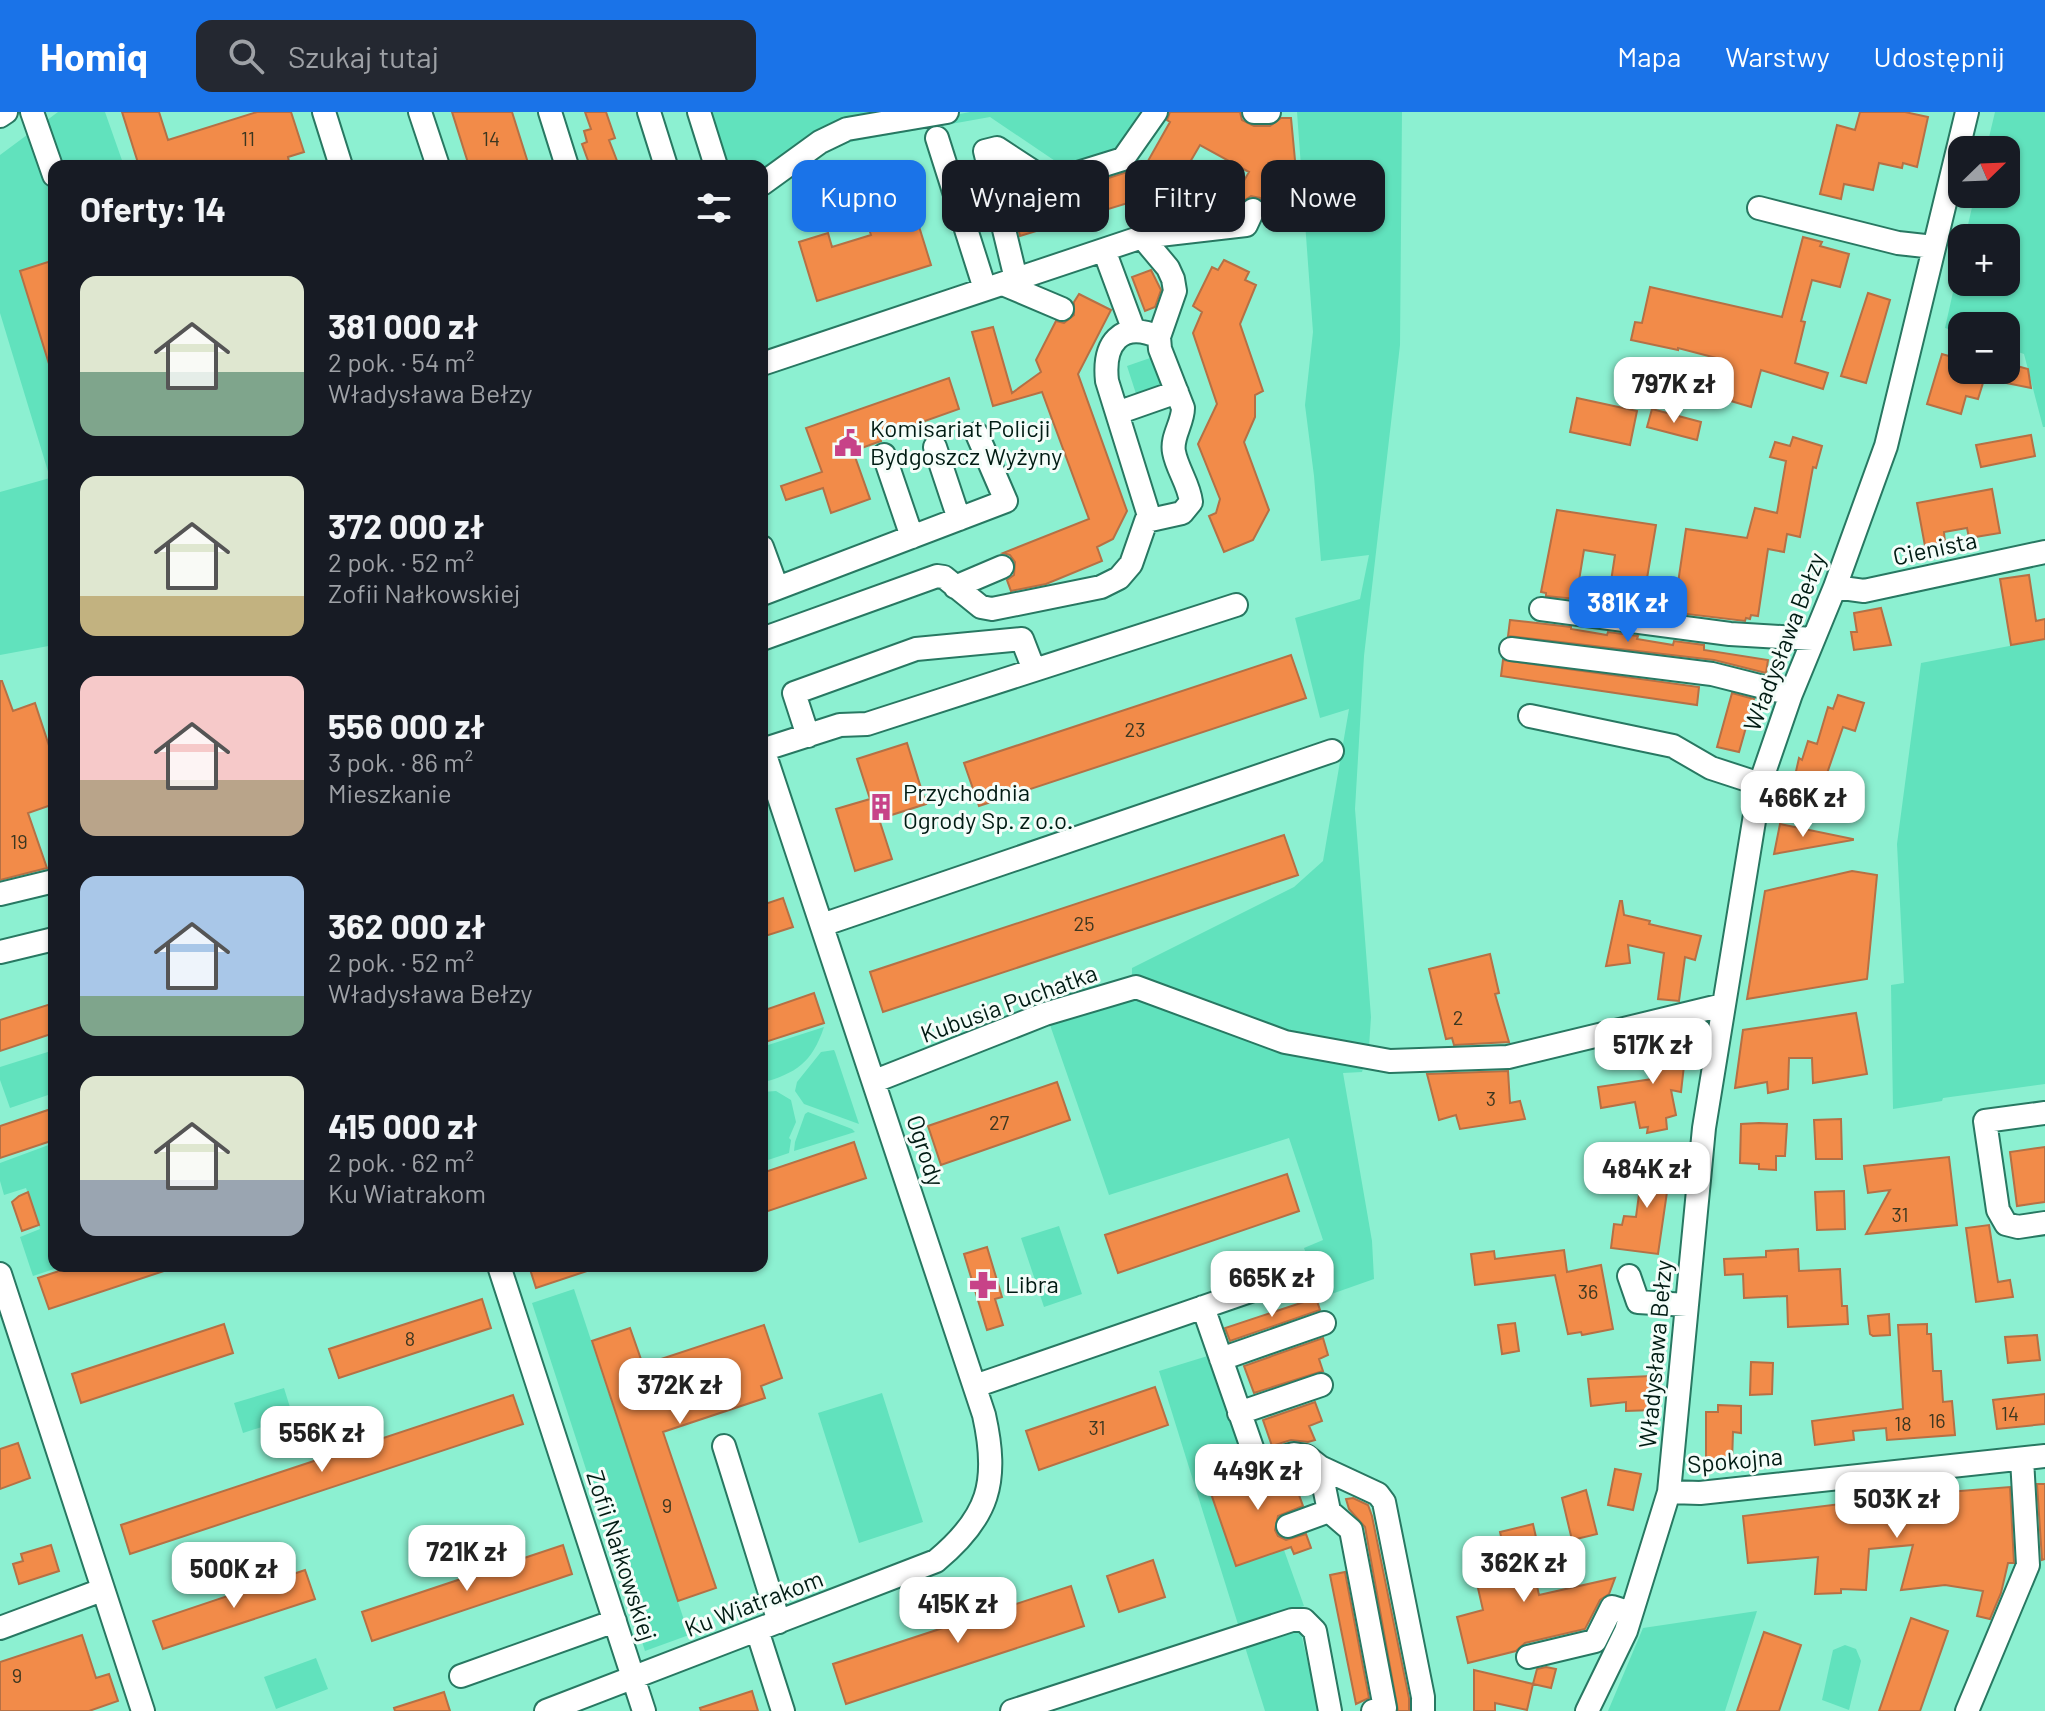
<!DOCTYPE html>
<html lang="pl">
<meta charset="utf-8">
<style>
body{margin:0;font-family:Barlow,sans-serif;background:#242831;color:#f1f3f6;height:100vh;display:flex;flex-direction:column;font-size:30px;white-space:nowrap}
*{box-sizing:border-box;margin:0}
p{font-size:26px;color:#9ea1a6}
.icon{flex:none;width:44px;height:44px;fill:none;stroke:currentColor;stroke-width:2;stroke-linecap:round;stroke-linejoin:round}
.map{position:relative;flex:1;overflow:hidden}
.panel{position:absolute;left:48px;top:48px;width:720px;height:1112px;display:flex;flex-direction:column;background:#171b24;border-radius:16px;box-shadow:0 2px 6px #0004}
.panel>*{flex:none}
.guide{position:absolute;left:792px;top:48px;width:760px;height:72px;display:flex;gap:16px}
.needle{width:52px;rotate:67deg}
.tools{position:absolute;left:1948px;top:24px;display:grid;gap:16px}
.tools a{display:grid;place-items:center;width:72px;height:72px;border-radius:16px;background:#171b24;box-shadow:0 2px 6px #0004;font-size:40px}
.price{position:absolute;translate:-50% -68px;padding:0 18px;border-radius:16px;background:#fff;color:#222;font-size:26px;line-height:52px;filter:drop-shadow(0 2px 4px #0008)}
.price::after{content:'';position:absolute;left:50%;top:48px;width:24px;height:18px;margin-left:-12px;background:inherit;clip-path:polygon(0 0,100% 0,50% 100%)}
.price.current{background:#1a73e8;color:#fff}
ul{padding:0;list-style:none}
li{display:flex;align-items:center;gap:24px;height:200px;padding:0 32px}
li span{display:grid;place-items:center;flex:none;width:224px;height:160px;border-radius:16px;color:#555}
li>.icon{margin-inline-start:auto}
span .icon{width:96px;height:96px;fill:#fffc;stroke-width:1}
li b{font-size:34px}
h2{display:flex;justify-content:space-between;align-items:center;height:96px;padding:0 32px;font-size:34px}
.chip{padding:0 28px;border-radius:16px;background:#171b24;box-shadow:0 2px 6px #0004;font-size:28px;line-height:72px}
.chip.current{background:#1a73e8;color:#fff}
header{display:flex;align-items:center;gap:48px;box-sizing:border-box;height:112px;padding:0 40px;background:#1a73e8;color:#fff}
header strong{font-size:38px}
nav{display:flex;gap:44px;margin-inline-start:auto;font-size:28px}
.search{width:560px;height:72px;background:#242831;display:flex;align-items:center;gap:20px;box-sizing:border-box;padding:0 28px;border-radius:16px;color:#9ea1a6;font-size:30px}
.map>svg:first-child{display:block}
.green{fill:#61e2bd}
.building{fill:#f28b49;stroke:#b57045;stroke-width:2}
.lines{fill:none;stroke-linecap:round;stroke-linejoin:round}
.minor-casing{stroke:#287862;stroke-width:26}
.minor{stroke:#fff;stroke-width:22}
.labels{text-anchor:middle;stroke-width:6;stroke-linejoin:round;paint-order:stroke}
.number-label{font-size:20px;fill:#3c3720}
.poi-label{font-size:24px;fill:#001b13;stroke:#f4fdf9;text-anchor:start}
.street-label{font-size:24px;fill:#001b13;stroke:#f4fdf9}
</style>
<header>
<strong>Homiq</strong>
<div class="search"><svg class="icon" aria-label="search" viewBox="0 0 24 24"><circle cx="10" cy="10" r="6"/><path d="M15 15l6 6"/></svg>Szukaj tutaj</div>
<nav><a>Mapa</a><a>Warstwy</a><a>Udostępnij</a></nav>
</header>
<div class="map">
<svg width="2045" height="1599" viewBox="0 0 2045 1599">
<rect width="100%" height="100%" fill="#8cf0d1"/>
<path class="green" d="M58,0H105L124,54H54V533L0,543V380L50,366L0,201V43Z
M705,0H920L849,13L762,66V54H719Z
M970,0H1150L1123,40L1064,55L990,5L850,30L813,46L850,23Z
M1297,0H1402L1400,233L1364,544L1355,697L1371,905L1369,935L1362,960L1343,961L1372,1129L1374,1167L1323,1185L1304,1136L1323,1128L1289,1026L1109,1083L1050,913L1132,887V856L1294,775L1323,749L1349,597L1320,606L1295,506L1360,487L1369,443L1321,449L1314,364L1305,293L1313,220Z
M1995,0H2045V315H2043L2024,242L2006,236V214H1962V221L1945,216L1962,140V170H2006V126H1965L1975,82H2006V38H1986Z
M1153,245L1165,282L1139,291L1127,254Z
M2045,527V972L1943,986L1942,989L1893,997L1891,873L1904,871L1897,732L1921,551Z
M824,915C812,951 796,961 762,971V935Z
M54,938V981L10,996L0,968V955Z
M834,938L835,940L859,1012L804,992L795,979L797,970L821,940Z
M776,979L791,988L796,1010L789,1026L791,1028L789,1041L762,1050V980Z
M808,1000L852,1017L855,1020L794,1039L795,1030L805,1002Z
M54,1031V1154H63L33,1164L20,1125L40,1117L26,1076L4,1083L0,1069V1051Z
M1059,1114L1082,1182L1044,1195L1021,1126Z
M574,1177L689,1523L645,1539L532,1191Z
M1214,1242L1304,1494L1247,1513L1254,1533L1300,1517L1319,1599H1265L1159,1259Z
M284,1276L293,1305L243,1321L234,1291Z
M882,1281L923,1410L859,1431L818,1301Z
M1757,1499L1725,1599H1608L1643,1516Z
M1845,1533L1856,1537L1861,1549L1849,1598L1822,1588L1833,1538Z
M316,1546L328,1577L276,1597L264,1565Z"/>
<path class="building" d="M122,0H159L168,28L257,0H291L304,40L288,45L290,54H139Z
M452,0H512L529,54H469Z
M585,0H606L615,26L609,28L619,54H590L582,32L587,30L584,19L591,17Z
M1170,0H1240L1242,8L1254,14H1270L1281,6H1291L1298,80L1288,82L1276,108L1266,103L1265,91L1260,86L1251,84L1242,90L1234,86L1249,60L1200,33L1179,69L1185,71L1169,98L1144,86L1020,124L1007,72L1020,68L1042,82L1052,84L1127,60L1136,52L1148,49L1170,10L1167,8Z
M1860,0H1905L1928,5L1917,55L1903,51L1902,56L1879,51L1873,78L1844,72L1841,87L1820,82L1837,13L1855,18Z
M908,79L931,153L817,189L799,130L828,121L832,135L871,123L861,93Z
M1803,125L1822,130L1820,134L1849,142L1840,175L1812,168L1801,209L1805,210L1795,251L1828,261L1823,277L1761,258L1751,295L1714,284L1724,248L1678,236V238L1631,228L1635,210L1642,211L1650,175L1782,205Z
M54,148V255H50L20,159Z
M1224,148L1249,160L1245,168L1256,173L1240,212L1263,279L1255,283V305L1244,330L1269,398L1253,428L1224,440L1209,404L1216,401L1220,387L1198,332L1217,292L1193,221L1202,200L1193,194L1212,155L1218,158Z
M1151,158L1161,178L1155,195L1145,199L1132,165Z
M1868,181L1890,188L1866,271L1841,264Z
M1079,182L1111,198L1078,262L1127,399L1113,427L1097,435L1102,449L1046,472L1011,479L1007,468L1014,463L1015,450L1010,443L1003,441L1089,407L1042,280L993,294L972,220L993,215L1012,281L1041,260L1036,248L1056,209L1064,211L1074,203V190Z
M1942,242L1962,248V258H1987L1978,287L1966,284L1961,302L1927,292Z
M2006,251L2028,257L2031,276L2006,271Z
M949,266L959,297L880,325L881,329L853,339L870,387L831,401L823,376L786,388L781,374L822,360L806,316Z
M1577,286L1637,299L1630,333L1570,320Z
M1652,297L1701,310L1697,328L1647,315Z
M2031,323L2035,344L1981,355L1976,333Z
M1793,325L1822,334L1816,356L1813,355L1800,425L1787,422L1784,440L1768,437L1758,504L1751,503L1750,507L1746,506L1745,509L1678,501L1679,498H1674L1686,417L1747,426L1755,396L1777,401L1786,349L1770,345L1775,330L1790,334Z
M1992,377L2000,421L1969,426L1967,416L1944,420L1945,430L1925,434L1917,391Z
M1557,398L1656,413L1642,496L1612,492V490L1608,489L1615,443L1584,438L1576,487L1546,484V481L1541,480Z
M2029,463L2036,509L2045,507V527L2011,533L2000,467Z
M1881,496L1891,533L1854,538L1851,520H1857L1854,501Z
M1510,508L1571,515V517L1607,523L1608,520L1638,524L1637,527L1673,533L1674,529L1704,533V538L1768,548L1766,561L1714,548L1508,524Z
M1291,543L1306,586L979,694L964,651Z
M1503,548L1699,575L1697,593L1501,564Z
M0,569H2L13,599L35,591L54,649V692L28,701L47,756L0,768Z
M1732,581L1754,587L1739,640L1717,635Z
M1838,583L1864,591L1855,619L1843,615L1823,673L1792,677L1799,646L1802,648L1808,629L1817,632L1828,595L1833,597Z
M907,631L926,692L879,707L892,747L855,759L836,697L870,687L857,647Z
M1780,712L1853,727V728L1774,742Z
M1284,723L1298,763L883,900L870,860Z
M1852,759L1877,763L1867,867L1747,887L1765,779Z
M783,786L793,815L762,825V793Z
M1620,789H1622L1624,803L1650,809L1649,812L1701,824L1695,848L1685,845L1679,889L1658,887L1664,841L1628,833L1630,851L1606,854Z
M1490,842L1499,881L1495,882L1509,930L1454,933L1452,926L1446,927L1429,857Z
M814,881L824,911L762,931V899Z
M54,891V921L0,939V908Z
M1856,901L1867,962L1813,971L1812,946H1789L1788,977L1768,981L1767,970L1735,976L1743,918Z
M1668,921H1675L1676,929L1687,927L1681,980L1671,978L1676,1003L1666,1006L1667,1017L1647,1021L1648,1015L1640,1016L1635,990L1601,996L1598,975L1652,967L1657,923Z
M1508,959L1510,991L1520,989L1525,1007L1460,1017L1456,1003L1439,1008L1427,962Z
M1057,970L1070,1008L941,1053L928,1014Z
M54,996V1028L0,1046V1014Z
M1841,1007L1842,1047H1816L1814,1008Z
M1759,1011L1787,1012L1785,1044H1776V1058L1759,1057V1052L1740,1051L1741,1012Z
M854,1030L866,1066L762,1101V1061Z
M2045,1035V1090L2017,1094L2010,1040Z
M1644,1045L1674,1049L1670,1080H1667L1658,1142L1611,1136L1614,1112L1622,1113L1624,1104L1636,1105Z
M1949,1045L1957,1113L1866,1122L1890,1078L1868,1081L1864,1054Z
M1287,1062L1299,1099L1118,1161L1105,1123Z
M1844,1079L1845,1117L1817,1118L1815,1080Z
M28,1080L39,1113L22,1119L12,1090L19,1084Z
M1989,1113L1998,1170L2010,1168L2013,1185L1976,1190L1966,1116Z
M987,1135L1002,1185L995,1187L1003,1213L987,1218L964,1142Z
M1798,1137L1799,1159L1840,1157L1842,1194H1847L1848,1212L1788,1215L1787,1184L1744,1186L1743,1162L1725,1163L1724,1147L1766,1145V1139Z
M1564,1138L1567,1160L1601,1153L1613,1217L1582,1223L1581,1220L1568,1222L1555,1163L1475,1173L1471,1142L1494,1139L1495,1147Z
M74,1154H170V1157L49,1197L38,1166Z
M529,1154H593V1157L536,1176Z
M1316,1186L1320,1198L1230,1229L1225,1216Z
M482,1187L491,1216L339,1266L329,1237Z
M1889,1202L1890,1223L1873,1224L1870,1222L1868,1204Z
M1515,1211L1519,1239L1502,1242L1498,1213Z
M224,1212L233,1241L81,1291L72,1262Z
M1927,1212V1222H1931L1933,1259H1941L1943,1290L1952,1289L1955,1323L1887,1328L1886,1316L1853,1319L1854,1328L1815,1333L1812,1309L1903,1297L1898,1213Z
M764,1213L782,1266L761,1274L765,1286L663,1320L716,1476L678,1489L592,1229L630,1216L643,1253Z
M2037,1223L2040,1248L2008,1251L2005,1225Z
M1323,1226L1328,1243L1319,1247L1323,1259L1254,1281L1244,1254Z
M1751,1250L1773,1251L1772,1282L1750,1283Z
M1651,1264L1653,1298L1626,1299V1290L1591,1294L1588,1267Z
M1155,1275L1168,1313L1039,1358L1026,1319Z
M2045,1282V1312L1997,1317L1993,1288Z
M513,1283L523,1312L130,1442L121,1413Z
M1315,1290L1322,1309L1309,1314L1315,1328L1308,1330L1291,1328L1272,1334L1263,1308Z
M1718,1293L1741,1294V1321L1733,1320L1732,1350H1706V1300H1718Z
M18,1331L30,1366L0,1377V1337Z
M1241,1355L1248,1376L1295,1356L1305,1361L1311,1379L1299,1383L1303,1394L1278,1404L1275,1418L1278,1424L1286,1428L1306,1422L1311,1436L1294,1442L1291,1435L1236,1454L1206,1367Z
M1615,1357L1641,1362L1633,1398L1608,1393Z
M2037,1372H2045V1447L2042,1448Z
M2010,1375L2014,1451H2008L2001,1481L1990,1507L1977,1504L1983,1479L1945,1473L1901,1478L1913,1433L1869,1437L1866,1478L1841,1477V1481L1815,1482L1818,1445L1748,1451L1743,1404L1922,1382Z
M1586,1378L1597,1422L1572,1428L1562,1386Z
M1353,1386L1368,1393L1372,1404L1409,1586V1599H1398L1365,1415L1349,1397L1346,1387Z
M1533,1412L1538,1434L1532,1435L1535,1446L1531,1447L1539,1483L1615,1466L1609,1482L1600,1488L1585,1517L1525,1531L1516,1539L1468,1551L1457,1505L1483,1498L1475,1463L1508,1455L1500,1420Z
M51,1433L59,1459L19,1472L13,1452L23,1449L21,1442Z
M563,1433L572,1462L372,1529L362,1500Z
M1153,1448L1165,1485L1119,1500L1107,1464Z
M305,1458L315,1487L163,1537L153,1509Z
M1345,1460L1369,1586L1356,1592L1330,1463Z
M1071,1474L1084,1514L846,1592L833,1552Z
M1911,1506L1948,1519L1920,1599H1879Z
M1764,1520L1801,1533L1779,1599H1737Z
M82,1523L96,1566L109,1562L118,1589L89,1599H0V1550Z
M1546,1555L1556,1557L1551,1576L1533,1572L1537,1557Z
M1474,1558L1533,1572L1527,1598L1495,1591V1599H1474Z
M752,1579L758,1599H701L700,1596Z
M444,1580L450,1599H395L394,1596Z"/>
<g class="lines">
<g class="minor-casing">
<path id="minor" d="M32,0L54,63
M324,0L341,54
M420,0L438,54
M550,0L567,54
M649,0L666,54
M699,0L716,54
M1254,0H1269
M0,4L6,0
M937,26L985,177
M762,72L820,30L847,17L947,0
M1759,96L1898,131L1934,135
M1142,125L1246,113L1253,98
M1104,138L1134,219
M1016,167L985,39L997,36L1049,70L1123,47L1156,0
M1003,172L1062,197
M762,252L1142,125L1168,156L1173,167L1175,179L1159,225L1160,237L1183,296C1183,311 1171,325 1174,340C1177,357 1189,372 1191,390L1182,401L1146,409L1131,452L1119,466L1101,475L992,497L981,495L944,465L937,464L762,527
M1117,301L1177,280
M935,335L959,407
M884,343L912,425
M1150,407L1107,269C1103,232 1120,208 1159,225
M762,435L777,476
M955,475L1002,455
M1835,475L1864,479L2045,440
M762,482L1006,389L977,322
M1541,497L1730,522L1813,527
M1511,537L1712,562L1791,582
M1530,604L1673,634L1711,656L1760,672
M808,624L794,581L916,537L1022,527L1034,558
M762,638L840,613L867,612L1236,493
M0,782L54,769
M822,813L1332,639
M0,840L54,827
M875,969L1045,902L1136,875L1285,930L1390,949L1508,945L1723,893
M2045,1001L1985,1009L1998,1098L2006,1112L2018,1115L2045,1111
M499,1154L644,1599
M0,1162L143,1599
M1629,1164L1638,1190L1687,1193
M1203,1195L1257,1350L1265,1351L1294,1342L1306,1344L1320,1355L1378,1382L1384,1390L1423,1585V1599
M1221,1247L1324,1211
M975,1274L1311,1158
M1239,1301L1321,1273
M724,1334L779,1510
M1320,1355L1329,1399L1351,1418L1385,1596L1373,1599
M1669,1380L1700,1381L2045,1344
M1288,1414L1329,1399
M0,1516L102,1478
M757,1518L783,1599
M1528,1545L1595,1529L1612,1495L1631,1501
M461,1564L615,1509
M546,1599L936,1449C989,1405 999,1370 984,1303L762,634
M1012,1599L1292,1508H1304L1315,1519L1330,1599
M1587,1599L1626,1519L1669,1380L1704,1016L1760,672L1791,582L1835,475L1886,334L1967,0
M1967,1599L2028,1453L2022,1347"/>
</g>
<use href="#minor" class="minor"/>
</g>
<defs>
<g id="civic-bare" transform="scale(2.16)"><path d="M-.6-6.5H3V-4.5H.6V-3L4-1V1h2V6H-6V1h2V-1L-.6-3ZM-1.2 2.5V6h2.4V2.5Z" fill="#c74388" stroke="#f4fdf9" stroke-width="2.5" paint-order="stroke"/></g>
<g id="building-bare" transform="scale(2.16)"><path d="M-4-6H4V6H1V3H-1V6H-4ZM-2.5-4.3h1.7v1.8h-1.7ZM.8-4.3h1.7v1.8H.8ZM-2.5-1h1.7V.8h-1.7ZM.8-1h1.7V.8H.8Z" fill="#c74388" stroke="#f4fdf9" stroke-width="2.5" paint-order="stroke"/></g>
<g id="pharmacy-bare" transform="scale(2.16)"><path d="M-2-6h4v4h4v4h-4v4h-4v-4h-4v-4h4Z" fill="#c74388" stroke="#f4fdf9" stroke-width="2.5" paint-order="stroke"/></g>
</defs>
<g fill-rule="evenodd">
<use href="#civic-bare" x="848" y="331"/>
<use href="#building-bare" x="881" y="695"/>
<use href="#pharmacy-bare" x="983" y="1173"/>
</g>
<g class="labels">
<g class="number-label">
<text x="248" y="34">11</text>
<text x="491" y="34">14</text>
<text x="1135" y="625">23</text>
<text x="19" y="737">19</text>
<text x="1084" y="819">25</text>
<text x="1458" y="913">2</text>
<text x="1491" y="994">3</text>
<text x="999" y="1018">27</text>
<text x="1900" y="1110">31</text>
<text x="1588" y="1187">36</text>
<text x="410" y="1234">8</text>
<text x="2010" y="1309">14</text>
<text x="1937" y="1316">16</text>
<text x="1903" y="1319">18</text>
<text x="1097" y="1323">31</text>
<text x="667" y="1401">9</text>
<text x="17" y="1571">9</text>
</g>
<g class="poi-label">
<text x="870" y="325">Komisariat Policji<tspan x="870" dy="28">Bydgoszcz Wyżyny</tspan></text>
<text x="903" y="689">Przychodnia<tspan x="903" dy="28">Ogrody Sp. z o.o.</tspan></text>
<text x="1005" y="1181">Libra</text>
</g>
<g class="street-label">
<text transform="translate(1935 437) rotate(-12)" y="8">Cienista</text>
<text transform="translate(1785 530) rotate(-69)" y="8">Władysława Bełzy</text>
<text transform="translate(1009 892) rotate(-20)" y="8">Kubusia Puchatka</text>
<text transform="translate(925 1039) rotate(72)" y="8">Ogrody</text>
<text transform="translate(1656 1242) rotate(-85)" y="8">Władysława Bełzy</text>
<text transform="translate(1735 1349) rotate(-5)" y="8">Spokojna</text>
<text transform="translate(621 1444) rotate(72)" y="8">Zofii Nałkowskiej</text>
<text transform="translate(754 1492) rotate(-21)" y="8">Ku Wiatrakom</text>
</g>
</g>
</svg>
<div class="tools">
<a><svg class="needle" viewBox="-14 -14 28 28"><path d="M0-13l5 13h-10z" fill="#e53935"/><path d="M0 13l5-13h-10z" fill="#9ea1a6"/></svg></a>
<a>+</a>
<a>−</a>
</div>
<b class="price" style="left:1674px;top:313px">797K zł</b>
<b class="price current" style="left:1628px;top:532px">381K zł</b>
<b class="price" style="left:1803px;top:727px">466K zł</b>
<b class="price" style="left:1653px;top:974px">517K zł</b>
<b class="price" style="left:1647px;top:1098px">484K zł</b>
<b class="price" style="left:1272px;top:1207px">665K zł</b>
<b class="price" style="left:680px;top:1314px">372K zł</b>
<b class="price" style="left:322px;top:1362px">556K zł</b>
<b class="price" style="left:1258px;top:1400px">449K zł</b>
<b class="price" style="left:1897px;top:1428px">503K zł</b>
<b class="price" style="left:467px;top:1481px">721K zł</b>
<b class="price" style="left:1524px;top:1492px">362K zł</b>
<b class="price" style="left:234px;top:1498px">500K zł</b>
<b class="price" style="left:958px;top:1533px">415K zł</b>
<div class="guide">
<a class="chip current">Kupno</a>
<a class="chip">Wynajem</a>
<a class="chip">Filtry</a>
<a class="chip">Nowe</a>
</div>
<section class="panel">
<h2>Oferty: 14<svg class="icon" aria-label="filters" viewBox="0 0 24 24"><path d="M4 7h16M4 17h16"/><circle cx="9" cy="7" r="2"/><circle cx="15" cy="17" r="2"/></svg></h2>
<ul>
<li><span style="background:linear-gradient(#dfe7d0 60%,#7fa58c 0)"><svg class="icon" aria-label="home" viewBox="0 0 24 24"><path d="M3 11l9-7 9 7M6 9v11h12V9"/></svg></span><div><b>381 000 zł</b><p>2 pok. · 54 m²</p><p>Władysława Bełzy</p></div></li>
<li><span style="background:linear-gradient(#dfe7d0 75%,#c2b280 0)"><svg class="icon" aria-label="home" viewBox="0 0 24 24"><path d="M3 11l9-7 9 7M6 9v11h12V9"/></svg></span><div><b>372 000 zł</b><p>2 pok. · 52 m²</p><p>Zofii Nałkowskiej</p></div></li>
<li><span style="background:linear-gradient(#f6c9c9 65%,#b9a48a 0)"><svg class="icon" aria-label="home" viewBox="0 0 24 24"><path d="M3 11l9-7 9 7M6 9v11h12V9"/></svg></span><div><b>556 000 zł</b><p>3 pok. · 86 m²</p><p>Mieszkanie</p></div></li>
<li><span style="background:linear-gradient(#a9c7e8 75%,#7fa58c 0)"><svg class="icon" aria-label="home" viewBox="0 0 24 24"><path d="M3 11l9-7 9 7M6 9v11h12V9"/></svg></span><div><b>362 000 zł</b><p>2 pok. · 52 m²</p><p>Władysława Bełzy</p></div></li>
<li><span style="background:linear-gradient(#dfe7d0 65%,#9aa5b1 0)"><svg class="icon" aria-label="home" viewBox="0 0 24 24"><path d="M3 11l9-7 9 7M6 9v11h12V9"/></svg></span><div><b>415 000 zł</b><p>2 pok. · 62 m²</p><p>Ku Wiatrakom</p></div></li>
</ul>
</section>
</div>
